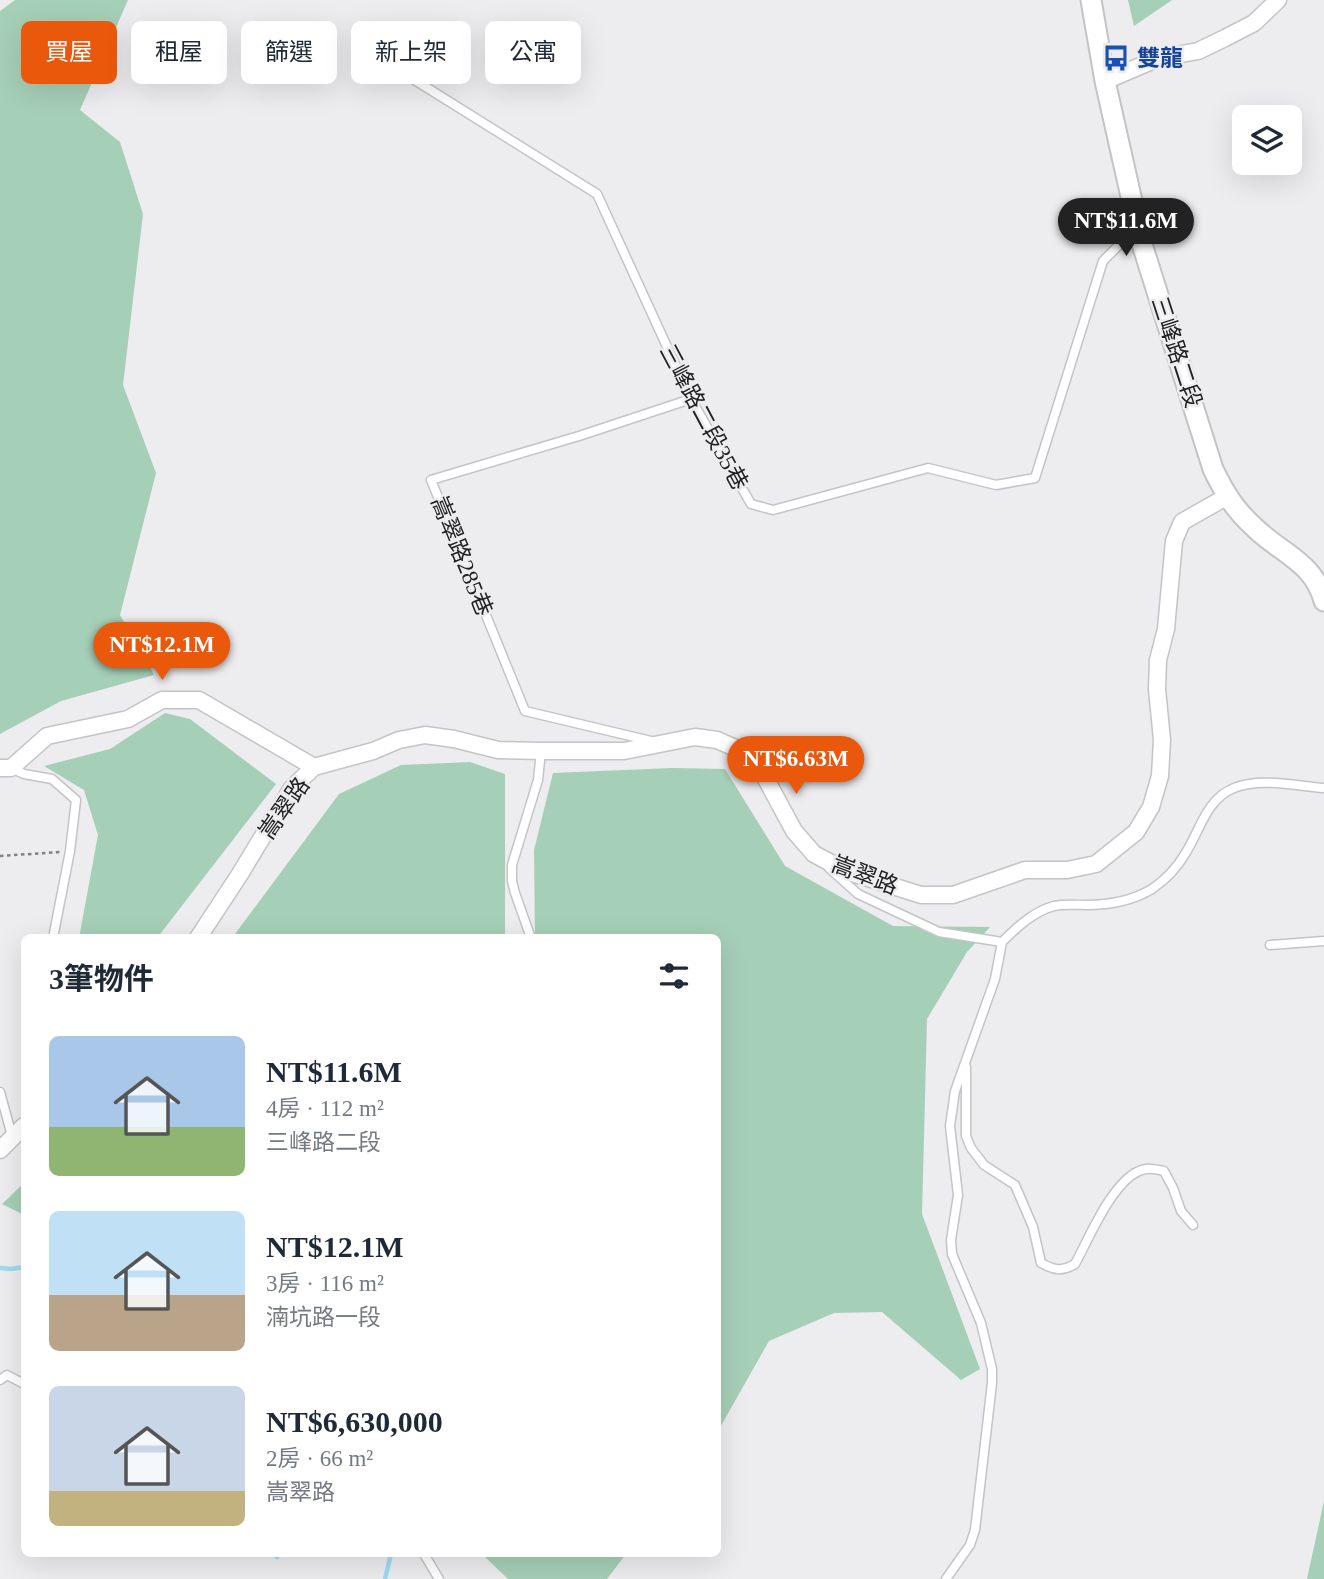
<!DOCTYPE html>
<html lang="zh-TW">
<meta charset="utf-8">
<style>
body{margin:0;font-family:"Times New Roman","Noto Sans TC",serif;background:#f6f6f7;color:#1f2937;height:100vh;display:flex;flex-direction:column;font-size:26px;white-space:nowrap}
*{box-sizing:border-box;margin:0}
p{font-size:23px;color:#747a83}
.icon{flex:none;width:38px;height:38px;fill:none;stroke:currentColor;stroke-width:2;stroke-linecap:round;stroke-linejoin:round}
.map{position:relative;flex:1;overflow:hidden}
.side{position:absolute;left:21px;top:934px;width:700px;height:623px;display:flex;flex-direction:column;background:#fff;border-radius:10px;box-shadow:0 7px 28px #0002}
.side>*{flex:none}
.guide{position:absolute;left:21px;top:21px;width:700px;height:63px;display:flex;gap:14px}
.controls{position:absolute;left:1232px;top:105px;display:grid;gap:14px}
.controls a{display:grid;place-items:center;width:70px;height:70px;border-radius:10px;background:#fff;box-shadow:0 7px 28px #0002;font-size:35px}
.price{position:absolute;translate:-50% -60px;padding:0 16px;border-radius:24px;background:#ea580c;color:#fff;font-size:23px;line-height:46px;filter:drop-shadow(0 2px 4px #0008)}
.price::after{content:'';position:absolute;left:50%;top:42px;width:21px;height:16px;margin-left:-10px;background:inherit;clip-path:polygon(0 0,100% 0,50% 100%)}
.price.on{background:#222;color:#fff}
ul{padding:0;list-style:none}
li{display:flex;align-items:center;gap:21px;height:175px;padding:0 28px}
li span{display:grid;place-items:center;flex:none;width:196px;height:140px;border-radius:10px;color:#555}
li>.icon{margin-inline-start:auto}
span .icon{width:84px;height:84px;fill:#fffc;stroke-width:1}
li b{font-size:30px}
h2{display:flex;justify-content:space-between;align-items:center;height:84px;padding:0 28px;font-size:30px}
.pill{padding:0 24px;border-radius:10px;background:#fff;box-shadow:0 7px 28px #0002;font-size:24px;line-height:63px}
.pill.on{background:#ea580c;color:#fff}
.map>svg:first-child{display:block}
.green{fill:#a6cfb7}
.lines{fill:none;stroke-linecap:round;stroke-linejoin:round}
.stream{stroke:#9ddcf1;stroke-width:4.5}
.service-casing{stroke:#c4c3c6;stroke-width:11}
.minor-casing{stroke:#c4c3c6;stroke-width:19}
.tertiary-casing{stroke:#c4c3c6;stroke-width:23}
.path{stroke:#828183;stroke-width:2.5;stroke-dasharray:3.5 3.5;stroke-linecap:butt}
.service{stroke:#fff;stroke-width:8}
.minor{stroke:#fff;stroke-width:16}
.tertiary{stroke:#fff;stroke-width:19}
.labels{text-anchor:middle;stroke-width:5;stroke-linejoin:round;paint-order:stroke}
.transit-label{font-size:23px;font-weight:bold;fill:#164399;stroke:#edecef;text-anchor:start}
.street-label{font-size:23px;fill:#222122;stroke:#edecef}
</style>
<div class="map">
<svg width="1324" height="1579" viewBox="0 0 1324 1579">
<rect width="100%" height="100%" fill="#edecef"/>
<path class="green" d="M15,0H128L80,110L120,142L143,214L123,385L156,473L120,615L154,675L61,701L0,734V11Z
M1128,0H1172L1134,26Z
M165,713L190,719L276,784L157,938H79L98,835L84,790L44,766L110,749Z
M470,762L505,774V938H232L339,794L401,765Z
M672,768L725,769L785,866L893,926L990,927L967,952L927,1019L922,1214L980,1369L961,1380L882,1312L834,1313L769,1341L718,1431V938H535L534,850L553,773Z
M24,1183V1215L2,1204Z
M1324,1501V1579H1307Z
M482,1554H626L607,1579H508Z"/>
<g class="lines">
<path class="stream" d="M0,1268L11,1269L24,1267
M274,1554L277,1557L279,1554
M385,1579L391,1554"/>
<g class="service-casing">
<path id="service" d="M381,59L597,194L691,399L751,504L773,510L928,468L996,485L1035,478L1103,261L1136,228
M651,741L525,711L431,480L579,436L691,399
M11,768L24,774L52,779L76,800L70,851L53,938
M829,868L858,894L939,932L1002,942
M531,938L515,893L512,881V865L538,780L541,751
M1270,945L1324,941
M966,1067V1136L971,1148L984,1165L1015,1185L1033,1227L1041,1263C1054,1270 1062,1272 1075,1264C1089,1238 1111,1185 1137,1172C1146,1167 1155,1169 1164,1171L1173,1188L1181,1211L1193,1225
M0,1092L12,1136
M0,1380L7,1375L24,1384
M424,1554L439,1579
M946,1579L970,1545L975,1530L992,1383V1369L981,1323L952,1254L951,1240L958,1195L950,1126L955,1091L995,979L1002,942C1016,928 1034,911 1054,906C1064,904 1075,905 1086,905C1109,905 1132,901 1152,889C1165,880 1177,868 1185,854C1200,831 1206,799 1234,788C1260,777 1296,786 1324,788"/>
</g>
<g class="minor-casing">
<path id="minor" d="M1105,81L1159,58L1198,51L1225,38L1254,23L1278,0
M0,768H11L47,736L128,719L162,700H199L314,767
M198,938L240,874L292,788L314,767L373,751L399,740L425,735L454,739L498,750L541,751H624L695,737L717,740L740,750L759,766L794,831L814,854L846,871L921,895H953L1025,870H1067L1096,864L1136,832L1151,807L1160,776L1162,740L1157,689L1158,660L1166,629L1174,541L1182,522L1226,497
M0,1150L24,1126"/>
</g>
<g class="tertiary-casing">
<path id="tertiary" d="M1091,0L1105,81L1141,241L1213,469C1224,492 1235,510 1254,527C1280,553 1314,562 1324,601"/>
</g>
<path class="path" d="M0,856L60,852"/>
<use href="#service" class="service"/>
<use href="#minor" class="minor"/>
<use href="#tertiary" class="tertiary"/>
</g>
<defs>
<g id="bus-bare" transform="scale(2.1)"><path d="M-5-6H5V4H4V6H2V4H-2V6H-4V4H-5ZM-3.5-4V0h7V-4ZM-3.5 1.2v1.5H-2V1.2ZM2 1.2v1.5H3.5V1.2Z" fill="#1a4fb4" stroke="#edecef" stroke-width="2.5" paint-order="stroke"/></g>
</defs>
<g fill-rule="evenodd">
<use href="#bus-bare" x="1116" y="58"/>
</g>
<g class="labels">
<g class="transit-label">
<text x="1137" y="66">雙龍</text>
</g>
<g class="street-label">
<text transform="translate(1177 352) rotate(72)" y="8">三峰路二段</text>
<text transform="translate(704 417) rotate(62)" y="8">三峰路二段35巷</text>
<text transform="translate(462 556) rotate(68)" y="8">嵩翠路285巷</text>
<text transform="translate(284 808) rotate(-55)" y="8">嵩翠路</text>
<text transform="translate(865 875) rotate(21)" y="8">嵩翠路</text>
</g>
</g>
</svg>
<div class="controls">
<a><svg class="icon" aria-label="layers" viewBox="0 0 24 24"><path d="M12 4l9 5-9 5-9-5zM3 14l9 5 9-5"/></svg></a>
</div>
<b class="price on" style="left:1126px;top:258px">NT$11.6M</b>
<b class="price" style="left:162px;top:682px">NT$12.1M</b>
<b class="price" style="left:796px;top:796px">NT$6.63M</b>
<div class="guide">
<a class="pill on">買屋</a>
<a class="pill">租屋</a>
<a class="pill">篩選</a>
<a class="pill">新上架</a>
<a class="pill">公寓</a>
</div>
<section class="side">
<h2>3筆物件<svg class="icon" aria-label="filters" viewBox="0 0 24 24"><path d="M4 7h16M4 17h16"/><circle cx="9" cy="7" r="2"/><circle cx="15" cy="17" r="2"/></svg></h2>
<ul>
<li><span style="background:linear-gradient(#a9c7e8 65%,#8fb573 0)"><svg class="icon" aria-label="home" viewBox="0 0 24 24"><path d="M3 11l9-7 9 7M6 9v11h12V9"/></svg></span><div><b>NT$11.6M</b><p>4房 · 112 m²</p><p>三峰路二段</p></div></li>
<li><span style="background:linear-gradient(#bfe0f5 60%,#b9a48a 0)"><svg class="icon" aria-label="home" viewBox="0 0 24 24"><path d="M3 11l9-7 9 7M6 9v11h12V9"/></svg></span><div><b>NT$12.1M</b><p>3房 · 116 m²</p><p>湳坑路一段</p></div></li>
<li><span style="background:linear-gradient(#c9d6e8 75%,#c2b280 0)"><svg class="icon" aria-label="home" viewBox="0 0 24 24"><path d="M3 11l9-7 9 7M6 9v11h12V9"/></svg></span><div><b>NT$6,630,000</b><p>2房 · 66 m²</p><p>嵩翠路</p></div></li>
</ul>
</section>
</div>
